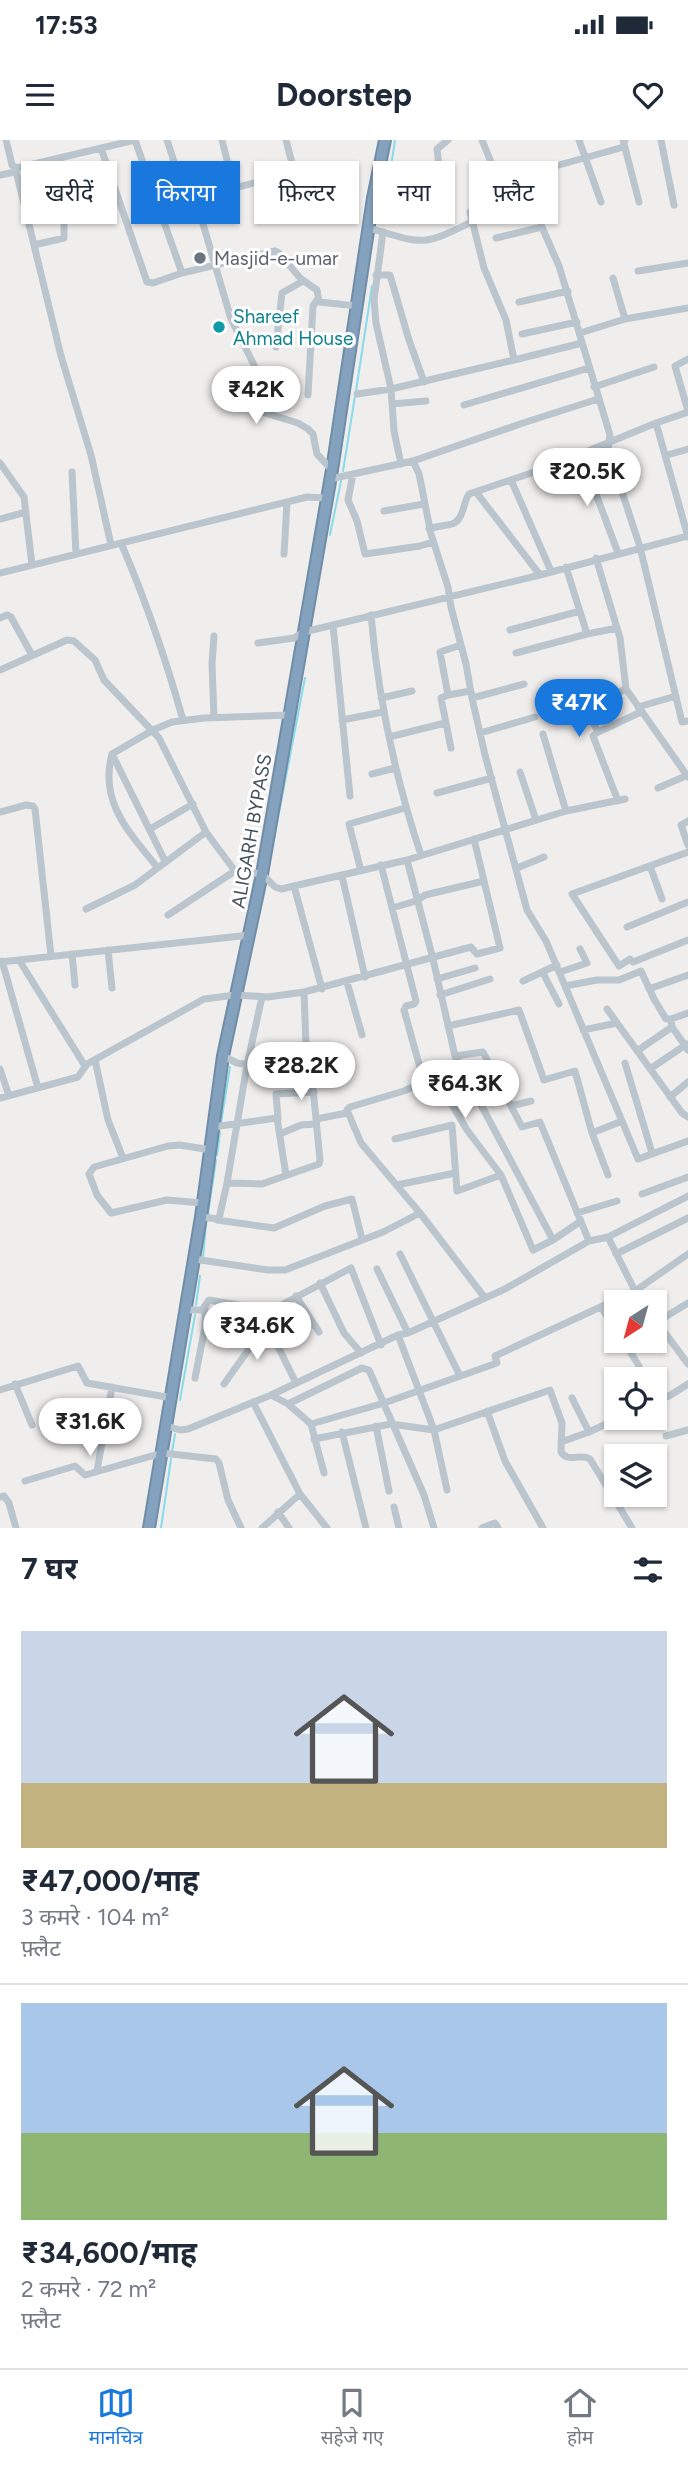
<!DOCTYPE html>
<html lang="hi">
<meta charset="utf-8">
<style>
body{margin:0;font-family:Figtree,"Noto Sans Devanagari",sans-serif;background:#f6f6f7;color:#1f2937;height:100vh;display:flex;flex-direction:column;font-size:26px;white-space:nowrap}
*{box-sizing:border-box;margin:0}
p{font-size:23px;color:#747a83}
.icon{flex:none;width:38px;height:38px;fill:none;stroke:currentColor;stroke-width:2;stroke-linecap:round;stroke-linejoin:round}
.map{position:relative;height:1388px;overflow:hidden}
.drawer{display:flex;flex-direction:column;background:#fff;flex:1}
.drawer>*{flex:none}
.banner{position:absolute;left:21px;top:21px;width:648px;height:63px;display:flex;gap:14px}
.needle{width:46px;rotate:216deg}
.buttons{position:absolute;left:604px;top:1150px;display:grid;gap:14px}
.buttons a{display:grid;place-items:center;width:63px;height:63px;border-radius:0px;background:#fff;box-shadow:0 2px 5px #0004;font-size:35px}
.price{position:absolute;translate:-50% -60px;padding:0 16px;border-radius:24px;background:#fff;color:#222;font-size:23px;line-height:46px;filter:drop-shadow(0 2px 4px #0008)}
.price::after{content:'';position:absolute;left:50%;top:42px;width:21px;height:16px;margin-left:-10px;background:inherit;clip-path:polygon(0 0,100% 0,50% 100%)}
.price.on{background:#1978de;color:#fff}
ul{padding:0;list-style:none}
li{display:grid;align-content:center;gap:14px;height:371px;padding:0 21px}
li+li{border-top:2px solid #e0e1e3}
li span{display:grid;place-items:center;height:217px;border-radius:0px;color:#555}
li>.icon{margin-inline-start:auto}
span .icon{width:126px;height:126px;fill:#fffc;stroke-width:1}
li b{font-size:30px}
h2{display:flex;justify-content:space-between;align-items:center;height:84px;padding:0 21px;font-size:30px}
.chip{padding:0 24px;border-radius:0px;background:#fff;box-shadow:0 2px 5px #0004;font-size:24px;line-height:63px}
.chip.on{background:#1978de;color:#fff}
.status{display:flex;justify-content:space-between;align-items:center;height:49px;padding:0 35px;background:#fff;direction:ltr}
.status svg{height:19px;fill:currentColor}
header{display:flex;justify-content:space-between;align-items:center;height:91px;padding:0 21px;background:#fff;font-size:32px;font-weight:700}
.tabs{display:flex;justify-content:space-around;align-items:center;height:98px;border-top:2px solid #e0e1e3;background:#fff;font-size:19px;color:#747a83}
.tabs a{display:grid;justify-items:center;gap:4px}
.tabs .on{color:#1978de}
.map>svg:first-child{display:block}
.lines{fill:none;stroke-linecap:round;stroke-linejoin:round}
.stream{stroke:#88dbeb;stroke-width:2}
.highway-casing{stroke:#708da8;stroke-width:14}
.minor{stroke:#bbc5cd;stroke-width:7}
.highway{stroke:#84a2bd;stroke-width:10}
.worship-dot{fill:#6b7280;stroke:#fff;stroke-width:2.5}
.culture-dot{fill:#0f9aa8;stroke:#fff;stroke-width:2.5}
.labels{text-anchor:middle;stroke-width:6;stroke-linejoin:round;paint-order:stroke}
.worship-label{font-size:19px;fill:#5b616d;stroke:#fff;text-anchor:start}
.culture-label{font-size:19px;fill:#0d838f;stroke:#fff;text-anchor:start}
.street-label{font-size:19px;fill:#45525b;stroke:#fff}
</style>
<div class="status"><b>17:53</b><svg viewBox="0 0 49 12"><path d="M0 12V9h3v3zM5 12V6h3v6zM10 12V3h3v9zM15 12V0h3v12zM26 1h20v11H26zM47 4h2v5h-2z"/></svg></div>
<header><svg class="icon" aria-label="menu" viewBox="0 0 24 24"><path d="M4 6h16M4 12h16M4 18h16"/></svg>Doorstep<svg class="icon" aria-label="heart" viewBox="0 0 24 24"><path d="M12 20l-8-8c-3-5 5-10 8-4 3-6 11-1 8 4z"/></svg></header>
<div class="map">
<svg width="688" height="1388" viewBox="0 0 688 1388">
<rect width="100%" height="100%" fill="#f0eded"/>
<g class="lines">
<path class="stream" d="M383,78L395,0
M356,251L372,146
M343,331L355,256
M330,395L341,341
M271,714L305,538
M221,983L230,927
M217,1015L220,992
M208,1074L216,1020
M203,1118L206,1084
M196,1165L200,1136
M180,1260L195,1175
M172,1312L175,1294
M161,1388L171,1319"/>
<g class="highway-casing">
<path id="highway" d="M149,1388L201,1077L223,916L262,734L332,330L373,58L385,0"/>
</g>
<path class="minor" d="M6,0L12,25L17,28L135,0
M135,0L182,133
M167,0L183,49L198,67L231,179L266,249L262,272L298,283L308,289L313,294L317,314L332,330
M222,0L234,48
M482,0L497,37L513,39L538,78L559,126L610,295L608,309L640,407L682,582L688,581
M579,0L601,62
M625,0H623L639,62
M661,0L674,65
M101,8L147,142L153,143L182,133L275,111L279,113L301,139L317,150L319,162L357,166
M15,27L61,216L91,315L111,405
M439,27L437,9L448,0
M0,35L15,32
M512,38L624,7
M195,62L234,48L290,34L293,27L286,0
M369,88C421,103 421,108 471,82
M383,92L374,160L376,183L391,249L394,291L401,324
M496,98L542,87
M34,105L64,98V73L67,71L118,59
M638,131L688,123
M376,135H390L409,200L424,242
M613,138L625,179
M519,162L568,151
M580,193L625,179L688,168
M522,194L577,182
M276,207L282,153L303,141
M688,219L675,226L688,271
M514,220L582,203
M594,247L654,227
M357,254L391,249L514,220L506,180L484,128L470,72L481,65L484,54L497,37
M308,255L313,166L317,160
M392,264L426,261
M464,265L589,228
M656,283L688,397
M581,314L618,413
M667,315L688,309
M413,321L419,334L431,394L448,447L451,467L466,524L472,558L485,615L527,770L546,801L638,1019L688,1001
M0,323L24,357L32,425
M72,332L76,414
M353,334L348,360L357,381L365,414L420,406L433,402
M330,339L413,321L526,282L598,259
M511,340L551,431
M476,352L540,435
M384,371L424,364
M0,379L26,372
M429,389C437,386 445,386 452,384C464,380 463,362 469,354L549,327L656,283L688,272
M121,403C146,461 166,520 183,580
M284,414L287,362
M596,418L620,498L626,549L688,637
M566,427L587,494L617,488
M0,433L307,357L327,358
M371,475C378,557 395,637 421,715
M0,478L7,475L11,477L32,515
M333,485L350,656
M510,490L580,471
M258,503L294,498L304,492L540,435L688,396
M516,513L587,494
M0,530L67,500L74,501L95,520L104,540L159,598L206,692L235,731
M557,551L565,571L569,573L626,549
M448,555L470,551
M381,558L412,551
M472,558L524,544
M585,567L598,592
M638,567L676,556
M214,578L212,523L214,496
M342,580L383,572
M480,593L535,577
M543,594L566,671
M389,597L445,583
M451,608L441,558L448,555L440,512L461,505
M112,614L165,721
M520,632L536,680
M372,634L395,628
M658,648L688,635
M437,653L492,638
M618,661L593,596L598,592L641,572
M0,672L26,665L33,666L35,669L51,816
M688,681L681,685L688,705
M150,689L193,664
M688,712L572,754L619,826L630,819L633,822L688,800
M407,720L433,819L455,916L553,1100
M381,725L416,861L414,864L406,866L404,870L424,942L404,951L350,967L347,970L361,1003L420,1073L485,1158
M650,726L662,759
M157,727C129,692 99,662 112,614L153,590L172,582L204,578L289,575
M517,728L544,717
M361,731L349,684L405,668
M342,736L365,837
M294,746L322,849
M392,768L416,761L425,755L484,741
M86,769L135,745L206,692
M168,775L235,731L262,734L275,747L281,749L407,720L566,671L625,659
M627,787L688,762
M108,810L112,848
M72,814L75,845
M19,820L85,926
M2,821L38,948
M0,822L250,795
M560,832L587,823L580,809
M543,833L559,864
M437,839L475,828
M523,841L557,825
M347,842L362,895
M565,846L597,840H619L641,831L654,859L666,879H671L672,887L688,910
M649,849L688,835
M440,855L490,839
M607,869L682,973L688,977
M671,879L688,873
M448,886L519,870L544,940L575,931L592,993L622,981
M583,890L617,883
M637,911L672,887
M223,916L237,923L307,934L304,852
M455,916L483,912L522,987L540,982L589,1101
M95,920L108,980L123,1018
M625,923L652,1013
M0,929L9,956
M650,929L687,904
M308,933L312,938L316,979
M423,944L435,941L439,943L467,990L501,1035L533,1110L553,1100L581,1081
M670,957L688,942
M0,958L78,937L87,924L204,859L236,855L268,857L304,852L471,807L477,814L500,808L474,699
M511,966L531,961
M278,979L276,954L314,952
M213,987L277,978L286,1035
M592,993L608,1035
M280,994L301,985L316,984
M395,999L452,985L457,1051L501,1035
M227,1043L247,925L262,857
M397,1045L455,1033
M642,1054L688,1037
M202,1063L167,1060L111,1073L97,1055L89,1034L94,1027L168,1006L180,1005L211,1010
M577,1073L617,1061
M201,1077L219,1079L227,1043L262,1044L319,1024L320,1020L316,979L347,973
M217,1080L274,1088L325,1066L352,1059L362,1099
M400,1114L460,1236
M616,1114L688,1078
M194,1119L268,1130H285L383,1092L420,1073
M377,1129L408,1193
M320,1143L344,1193L361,1213
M296,1156L319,1192
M643,1162L635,1151L688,1114
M601,1167L616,1190
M185,1170H202L209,1160L273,1171
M654,1178L688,1224
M657,1182L688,1163
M398,1195L434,1290L447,1350
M623,1200L639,1226
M195,1238L205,1187V1166
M296,1243L267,1184L274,1169L351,1128L381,1205
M15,1244L32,1285
M224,1244L267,1184
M0,1250L78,1226L87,1243L172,1258
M271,1255L288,1264L311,1284L324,1333
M572,1258L589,1292
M654,1260L669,1256L688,1244
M253,1262L300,1354
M288,1264L362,1228L369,1230L424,1355L434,1388
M487,1271L505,1321L543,1388
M311,1284L384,1263L497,1223L495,1216L635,1151L608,1097
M166,1286L180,1290L188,1289L271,1255L398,1195L408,1193L505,1149L589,1101L608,1097L688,1056
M376,1286L389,1351
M342,1292L366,1388
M666,1296L688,1290
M314,1299L391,1284L434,1290L550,1250L562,1283L561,1312C568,1323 580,1313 590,1319L632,1388
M561,1302L589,1292L619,1278
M97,1331L112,1247
M25,1341L75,1326L85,1335L162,1313L216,1319L219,1323L228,1360L241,1388
M0,1357L4,1356L9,1363L16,1388
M394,1367L399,1388
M278,1372L289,1388
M262,1388L300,1354L327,1388
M482,1388L495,1383L498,1388"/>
<use href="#highway" class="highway"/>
</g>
<circle class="worship-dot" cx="200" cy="118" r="7"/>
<circle class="culture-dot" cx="219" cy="187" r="7"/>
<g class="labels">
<g class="worship-label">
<text x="214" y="125">Masjid-e-umar</text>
</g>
<g class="culture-label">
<text x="233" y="183">Shareef<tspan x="233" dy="22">Ahmad House</tspan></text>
</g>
<g class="street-label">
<text transform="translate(251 691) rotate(-80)" y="7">ALIGARH BYPASS</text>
</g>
</g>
</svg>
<div class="buttons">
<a><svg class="needle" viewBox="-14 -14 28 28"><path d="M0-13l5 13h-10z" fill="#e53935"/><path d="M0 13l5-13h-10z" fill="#747a83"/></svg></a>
<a><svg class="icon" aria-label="locate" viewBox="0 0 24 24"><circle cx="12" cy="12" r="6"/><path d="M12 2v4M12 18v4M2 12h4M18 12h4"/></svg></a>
<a><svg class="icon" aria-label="layers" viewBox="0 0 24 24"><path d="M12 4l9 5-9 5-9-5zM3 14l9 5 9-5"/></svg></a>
</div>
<b class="price" style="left:256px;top:286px">₹42K</b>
<b class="price" style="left:587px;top:368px">₹20.5K</b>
<b class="price on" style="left:579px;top:599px">₹47K</b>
<b class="price" style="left:301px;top:962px">₹28.2K</b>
<b class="price" style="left:465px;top:980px">₹64.3K</b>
<b class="price" style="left:257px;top:1222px">₹34.6K</b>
<b class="price" style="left:90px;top:1318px">₹31.6K</b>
<div class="banner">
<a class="chip">खरीदें</a>
<a class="chip on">किराया</a>
<a class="chip">फ़िल्टर</a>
<a class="chip">नया</a>
<a class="chip">फ़्लैट</a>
</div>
</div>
<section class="drawer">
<h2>7 घर<svg class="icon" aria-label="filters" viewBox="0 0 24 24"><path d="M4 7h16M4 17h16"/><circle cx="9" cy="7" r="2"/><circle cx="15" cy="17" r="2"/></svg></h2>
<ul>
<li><span style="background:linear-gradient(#c9d6e8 70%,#c2b280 0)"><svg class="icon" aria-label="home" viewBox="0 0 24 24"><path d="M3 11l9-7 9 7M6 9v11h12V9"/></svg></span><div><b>₹47,000/माह</b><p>3 कमरे · 104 m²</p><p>फ़्लैट</p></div></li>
<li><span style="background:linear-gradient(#a9c7e8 60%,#8fb573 0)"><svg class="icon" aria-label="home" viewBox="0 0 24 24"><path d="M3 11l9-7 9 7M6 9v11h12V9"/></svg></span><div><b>₹34,600/माह</b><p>2 कमरे · 72 m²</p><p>फ़्लैट</p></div></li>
</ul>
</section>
<nav class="tabs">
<a class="on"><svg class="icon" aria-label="map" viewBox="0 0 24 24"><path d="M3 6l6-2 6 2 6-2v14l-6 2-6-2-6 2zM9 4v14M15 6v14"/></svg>मानचित्र</a>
<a><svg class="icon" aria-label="saved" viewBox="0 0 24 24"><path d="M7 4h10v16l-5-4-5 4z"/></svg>सहेजे गए</a>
<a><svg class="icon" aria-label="home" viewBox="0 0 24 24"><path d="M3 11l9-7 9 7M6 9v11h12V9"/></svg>होम</a>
</nav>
